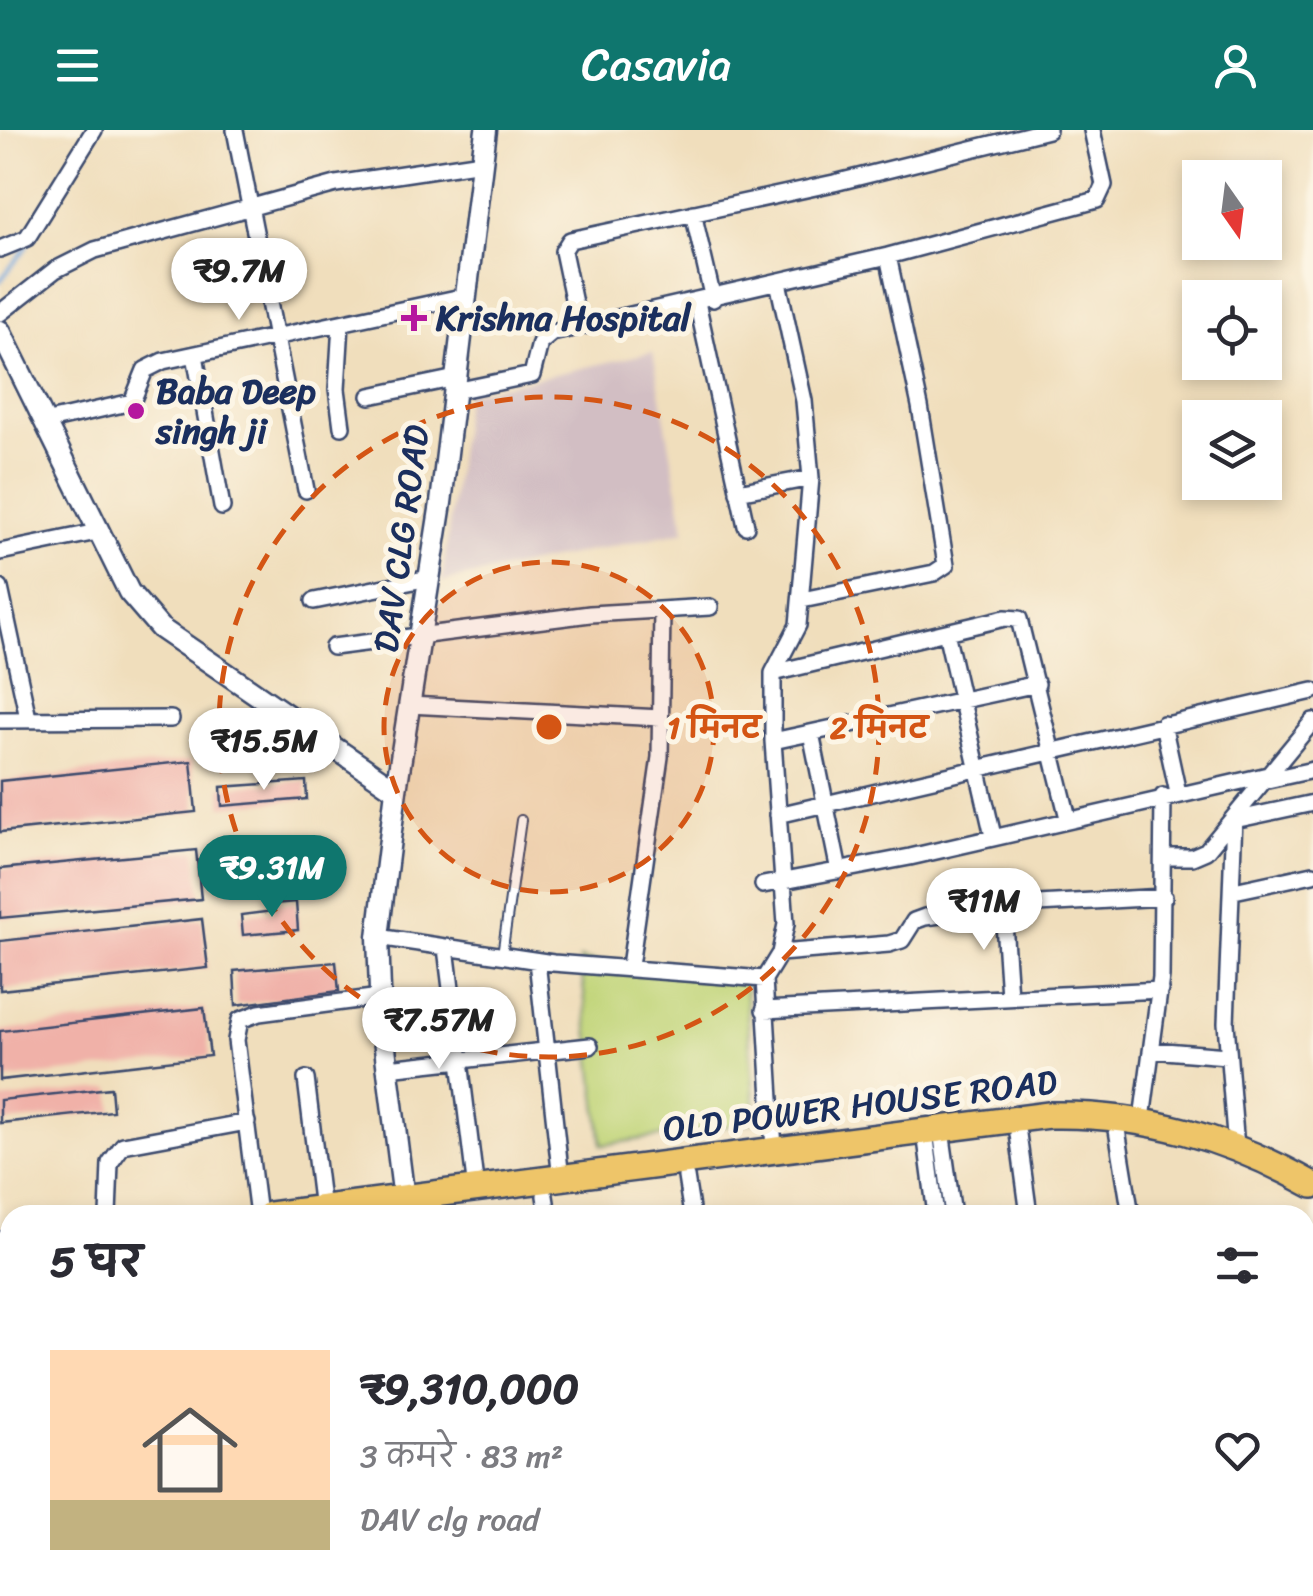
<!DOCTYPE html>
<html lang="hi">
<meta charset="utf-8">
<style>
body{margin:0;font-family:Sriracha,"Playpen Sans Deva",sans-serif;background:#f7f7f7;color:#2b2b33;height:100vh;display:flex;flex-direction:column;font-size:38px;white-space:nowrap}
*{box-sizing:border-box;margin:0}
p{font-size:32px;color:#7c7c81}
.icon{flex:none;width:55px;height:55px;fill:none;stroke:currentColor;stroke-width:2;stroke-linecap:round;stroke-linejoin:round}
.map{position:relative;flex:1;overflow:hidden}
.panel{position:absolute;left:0px;top:1075px;width:1315px;height:392px;display:flex;flex-direction:column;background:#fff;border-radius:30px 30px 0 0;box-shadow:0 5px 15px #0003}
.panel>*{flex:none}
.needle{width:65px;rotate:166deg}
.tools{position:absolute;left:1182px;top:30px;display:grid;gap:20px}
.tools a{display:grid;place-items:center;width:100px;height:100px;border-radius:0px;background:#fff;box-shadow:0 5px 15px #0003;font-size:50px}
.price{position:absolute;translate:-50% -85px;padding:0 22px;border-radius:35px;background:#fff;color:#222;font-size:32px;line-height:65px;filter:drop-shadow(0 2px 5px #0008)}
.price::after{content:'';position:absolute;left:50%;top:60px;width:30px;height:22px;margin-left:-15px;background:inherit;clip-path:polygon(0 0,100% 0,50% 100%)}
.price.selected{background:#0f766e;color:#fff}
ul{padding:0;list-style:none}
li{display:flex;align-items:center;gap:30px;height:250px;padding:0 50px}
li span{display:grid;place-items:center;flex:none;width:280px;height:200px;border-radius:0px;color:#555}
li>.icon{margin-inline-start:auto}
span .icon{width:120px;height:120px;fill:#fffc;stroke-width:1}
li b{font-size:42px}
h2{display:flex;justify-content:space-between;align-items:center;height:120px;padding:0 50px;font-size:42px}
header{display:flex;justify-content:space-between;align-items:center;height:130px;padding:0 50px;background:#0f766e;color:#fff;font-size:45px;font-weight:600}
.map>svg:first-child{display:block}
.industrial{fill:#d2bec3}
.green{fill:#c0d477;stroke:#6e826a;stroke-width:2.5}
.lines{fill:none;stroke-linecap:round;stroke-linejoin:round}
.stream{stroke:#70a6dd;stroke-width:4}
.building{fill:#f0b1a8}
.service-casing{stroke:#3b496c;stroke-width:12}
.minor-casing{stroke:#3b496c;stroke-width:20}
.tertiary-casing{stroke:#3b496c;stroke-width:25}
.trunk-casing{stroke:#3b496c;stroke-width:30}
.service{stroke:#fff;stroke-width:8}
.minor{stroke:#fff;stroke-width:15}
.tertiary{stroke:#fff;stroke-width:20}
.trunk{stroke:#eec569;stroke-width:25}
.ring{fill:none;stroke:#d45514;stroke-width:5;stroke-dasharray:18 12}
.poi-dot{fill:#b5179e;stroke:#fcf5e5;stroke-width:4}
.labels{text-anchor:middle;stroke-width:10;stroke-linejoin:round;paint-order:stroke}
.poi-label{font-size:35px;font-weight:bold;fill:#1b2f5e;stroke:#fcf5e5;text-anchor:start}
.street-label{font-size:35px;fill:#1b2f5e;stroke:#fcf5e5}
.centre{fill:#d45514;stroke:#fcf5e5;stroke-width:5}
.ring-label{font-size:30px;text-anchor:middle;font-weight:bold;fill:#d45514;stroke:#fcf5e5;stroke-width:10;stroke-linejoin:round;paint-order:stroke}
</style>
<header><svg class="icon" aria-label="menu" viewBox="0 0 24 24"><path d="M4 6h16M4 12h16M4 18h16"/></svg>Casavia<svg class="icon" aria-label="person" viewBox="0 0 24 24"><circle cx="12" cy="8" r="4"/><path d="M4 21q1-7 8-7t8 7"/></svg></header>
<div class="map">
<svg width="1313" height="1466" viewBox="0 0 1313 1466">
<rect width="100%" height="100%" fill="#fcf5e5"/>
<filter id="ink" filterUnits="userSpaceOnUse"><feTurbulence type="fractalNoise" baseFrequency=".01" numOctaves="2"/><feDisplacementMap in="SourceGraphic" scale="20" xChannelSelector="R" yChannelSelector="G"/><feConvolveMatrix kernelMatrix="1 2 1 2 8 2 1 2 1" color-interpolation-filters="sRGB"/></filter>
<filter id="wash" filterUnits="userSpaceOnUse"><feTurbulence type="fractalNoise" baseFrequency=".0048" numOctaves="4" result="noise"/><feDisplacementMap in="SourceGraphic" scale="40" xChannelSelector="R" yChannelSelector="G"/><feGaussianBlur stdDeviation="2.25" result="paint"/><feColorMatrix in="noise" values="0 0 0 0 0 0 0 0 0 0 0 0 0 0 0 0 0 1.4 0 .05"/><feComposite in="paint" operator="in"/></filter>
<g filter="url(#wash)">
<rect width="100%" height="100%" fill="#f0debc"/>
<path class="industrial" d="M653,222L685,401L442,452L466,264Z"/>
<path class="green" d="M580,829L745,854L756,992L602,1015Z"/>
<g class="lines">
<path class="stream" d="M0,151L28,115"/>
</g>
<g id="blocks">
<path class="building" d="M191,631L196,682L0,702V651Z
M306,651L307,669L222,676L221,657Z
M196,720L201,769L0,788V739Z
M296,772L298,800L243,805L241,785L274,781L273,774Z
M202,789L208,838L0,860V811Z
M336,832L339,861L236,875L234,841Z
M204,878L210,926L0,950V901Z
M111,958L113,981L0,993V970Z"/>
</g>
</g>
<g filter="url(#ink)">
<use href="#blocks" fill-opacity="0" stroke="#3b496c" stroke-width="2.5"/>
<g class="lines">
<g class="service-casing">
<path id="service" d="M502,825L521,690"/>
</g>
<g class="minor-casing">
<path id="minor" d="M235,0L306,360
M693,83L713,169
M0,119L27,108L94,0
M697,172L746,396
M0,183L55,140L95,120L336,54L482,32
M341,194L337,259L342,297
M579,197L563,121L570,110L834,53L1048,0
M195,225L222,377
M455,261L532,245L540,213L552,203L888,126
M370,266L456,248
M44,292L132,272L145,240L163,231L466,166
M738,362L811,348
M0,422L97,402
M0,458L28,588
M802,470L934,443L946,435L920,276L888,126L1097,70L1104,55L1092,0
M314,471L429,448
M946,502L993,706
M333,517L590,484L710,477
M773,543L1005,488L1019,489L1068,688
M409,575L661,588
M0,590L171,589
M1163,594L1178,663
M811,603L839,741
M773,611L1037,554
M1263,651L1313,640
M778,685L1313,561
M1234,687L1226,893L1236,1018
M1234,690L1313,673
M1165,727H1192L1206,721L1313,591
M763,755L910,727L1268,645
M1234,761L1313,744
M1003,778L1009,866
M378,807L553,833L764,849
M446,818L476,1060
M780,823L889,814L902,810L914,791L925,787L1020,775L1164,767
M537,831L561,1049
M630,836L660,627L662,480
M764,880L1160,860
M1152,920L1227,926
M388,938L590,916
M306,949L322,1079
M1142,989L1161,847L1163,666
M941,1000L953,1085
M1117,1000L1131,1085
M925,1002L936,1085
M1018,1004L1029,1085
M774,1020L764,849L780,823L786,794L773,611V543L798,495L811,348L804,271L778,152
M686,1047L692,1085
M545,1066L548,1085
M108,1085L110,1033L123,1015L247,992
M258,1085L236,910L240,890L259,883L380,867
M0,1110L10,1109
M1305,1133L1313,1131
M0,1143L10,1142
M1305,1222L1313,1217
M1305,1270L1313,1280
M0,1291L10,1289
M1305,1350L1313,1349
M0,1353L8,1395
M157,1458L158,1466
M305,1458L307,1466
M453,1458L454,1466
M600,1458L601,1466
M745,1458L746,1466
M996,1458L997,1466
M1012,1458L1013,1466
M1190,1458L1192,1466
M352,1466L413,1458"/>
</g>
<g class="tertiary-casing">
<path id="tertiary" d="M0,201L129,462L160,498L396,660
M406,1085L381,886L378,807L396,660L441,373L486,0"/>
</g>
<g class="trunk-casing">
<path id="trunk" d="M270,1085L1049,985C1145,983 1229,1008 1313,1055
M0,1127L10,1126"/>
</g>
<use href="#service" class="service"/>
<use href="#minor" class="minor"/>
<use href="#tertiary" class="tertiary"/>
<use href="#trunk" class="trunk"/>
</g>
</g>
<circle cx="549" cy="597" r="165" fill="#d45514" fill-opacity=".12"/>
<g class="ring">
<circle cx="549" cy="597" r="165"/>
<circle cx="549" cy="597" r="330"/>
</g>
<g class="poi-dot">
<path d="M409 173h10v10h10v10h-10v10h-10v-10h-10v-10h10z"/>
<circle cx="136" cy="281" r="10"/>
</g>
<g class="labels">
<g class="poi-label">
<text x="436" y="200">Krishna Hospital</text>
<text x="156" y="273">Baba Deep<tspan x="156" dy="40">singh ji</tspan></text>
</g>
<g class="street-label">
<text transform="translate(401 409) rotate(-82)" y="12">DAV CLG ROAD</text>
<text transform="translate(860 975) rotate(-7)" y="12">OLD POWER HOUSE ROAD</text>
</g>
</g>
<circle cx="549" cy="597" r="15" class="centre"/>
<g class="ring-label">
<text x="714" y="608">1 मिनट</text>
<text x="879" y="608">2 मिनट</text>
</g>
</svg>
<div class="tools">
<a><svg class="needle" viewBox="-14 -14 28 28"><path d="M0-13l5 13h-10z" fill="#e53935"/><path d="M0 13l5-13h-10z" fill="#7c7c81"/></svg></a>
<a><svg class="icon" aria-label="locate" viewBox="0 0 24 24"><circle cx="12" cy="12" r="6"/><path d="M12 2v4M12 18v4M2 12h4M18 12h4"/></svg></a>
<a><svg class="icon" aria-label="layers" viewBox="0 0 24 24"><path d="M12 4l9 5-9 5-9-5zM3 14l9 5 9-5"/></svg></a>
</div>
<b class="price" style="left:239px;top:193px">₹9.7M</b>
<b class="price" style="left:264px;top:663px">₹15.5M</b>
<b class="price selected" style="left:272px;top:790px">₹9.31M</b>
<b class="price" style="left:984px;top:823px">₹11M</b>
<b class="price" style="left:439px;top:942px">₹7.57M</b>
<section class="panel">
<h2>5 घर<svg class="icon" aria-label="filters" viewBox="0 0 24 24"><path d="M4 7h16M4 17h16"/><circle cx="9" cy="7" r="2"/><circle cx="15" cy="17" r="2"/></svg></h2>
<ul>
<li><span style="background:linear-gradient(#ffd9b3 75%,#c2b280 0)"><svg class="icon" aria-label="home" viewBox="0 0 24 24"><path d="M3 11l9-7 9 7M6 9v11h12V9"/></svg></span><div><b>₹9,310,000</b><p>3 कमरे · 83 m²</p><p>DAV clg road</p></div><svg class="icon" aria-label="heart" viewBox="0 0 24 24"><path d="M12 20l-8-8c-3-5 5-10 8-4 3-6 11-1 8 4z"/></svg></li>
</ul>
</section>
</div>
